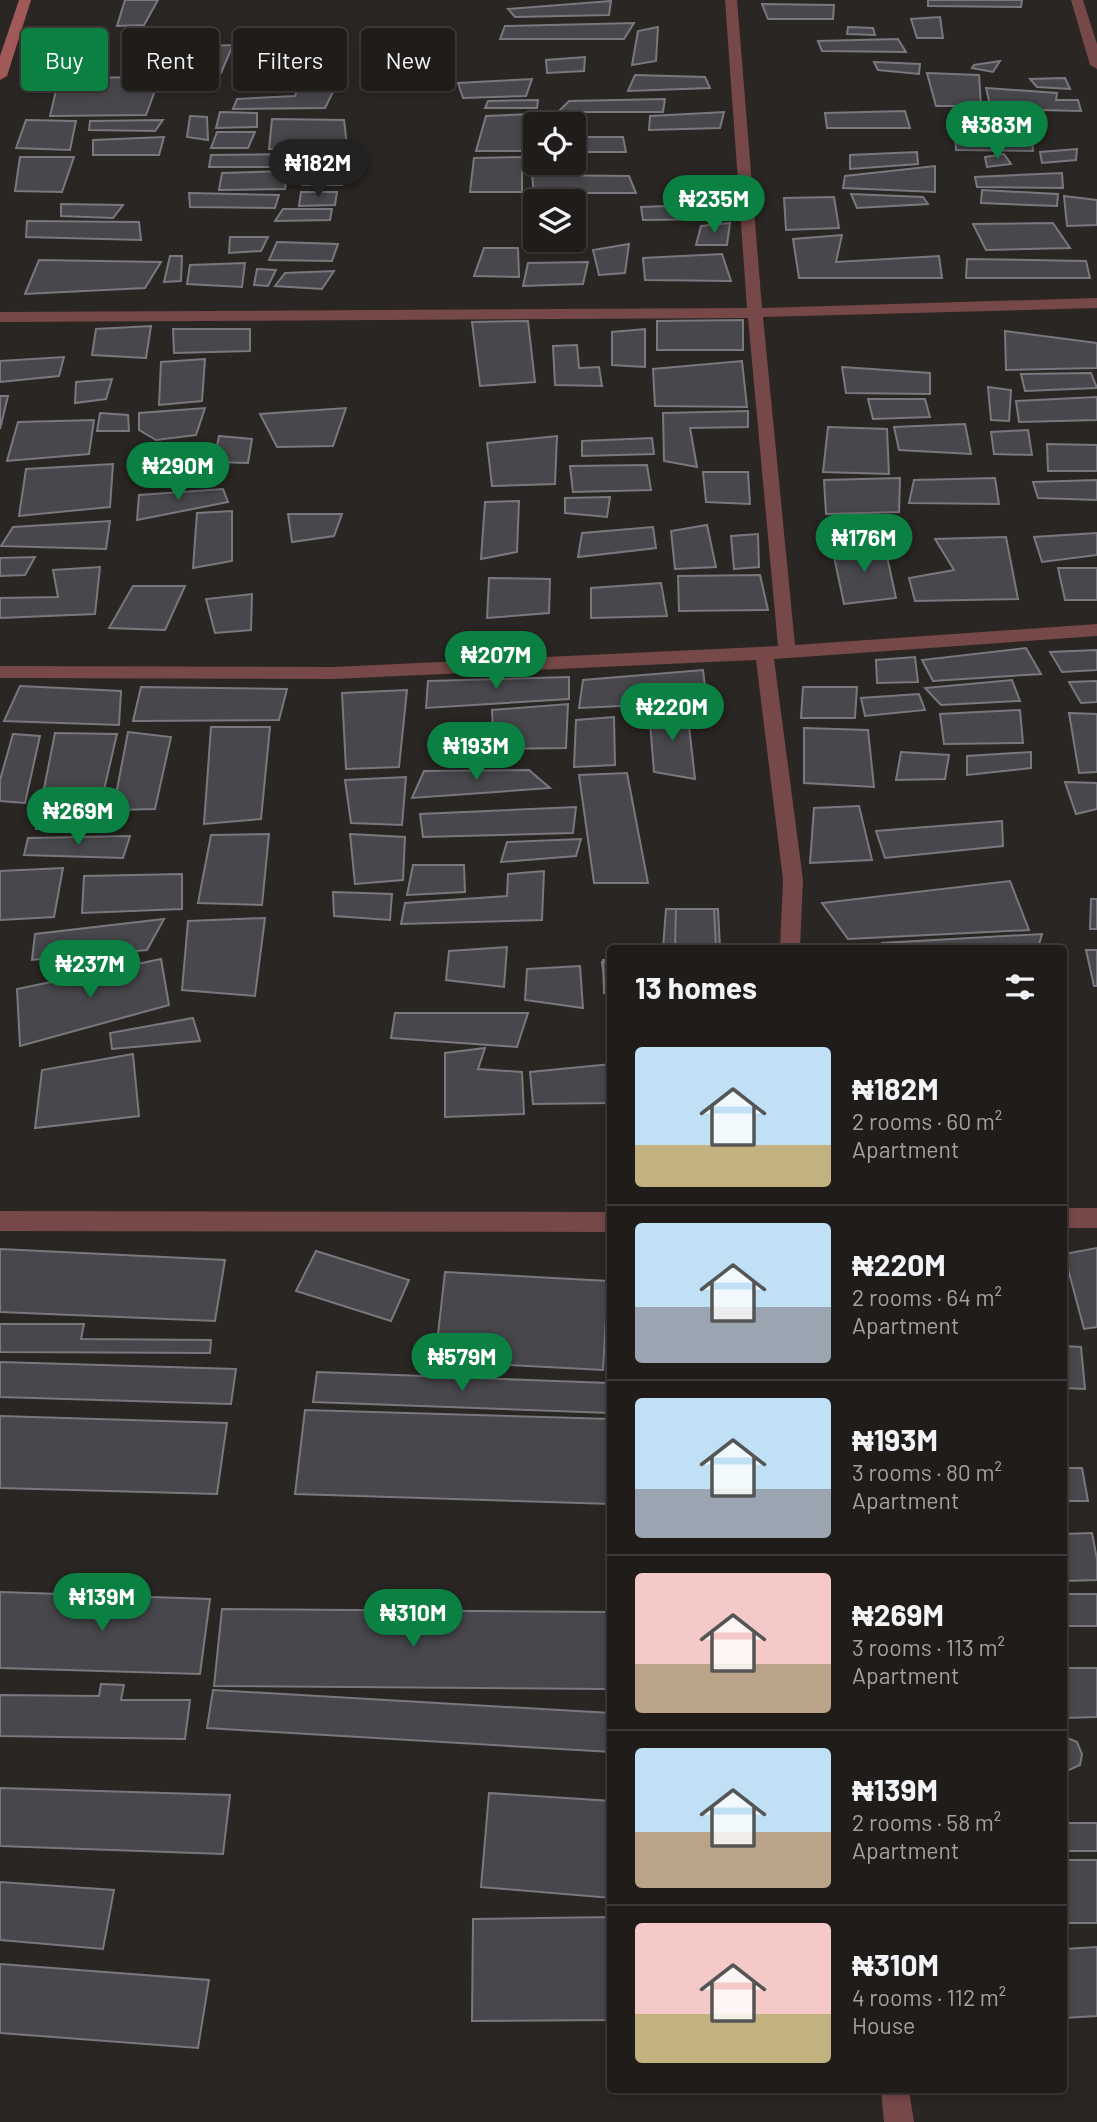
<!DOCTYPE html>
<meta charset="utf-8">
<style>
body{margin:0;font-family:Barlow,sans-serif;background:#2d2927;color:#f1f3f6;height:100vh;display:flex;flex-direction:column;font-size:26px;white-space:nowrap}
*{box-sizing:border-box;margin:0}
p{font-size:23px;color:#a2a1a2}
.icon{flex:none;width:38px;height:38px;fill:none;stroke:currentColor;stroke-width:2;stroke-linecap:round;stroke-linejoin:round}
.map{position:relative;flex:1;overflow:hidden}
.panel{position:absolute;left:607px;top:945px;width:460px;height:1148px;display:flex;flex-direction:column;background:#201c1a;border-radius:7px;box-shadow:0 4px 10px #0003,0 0 0 2px #3d3a39}
.panel>*{flex:none}
.banner{position:absolute;left:21px;top:28px;width:481px;height:63px;display:flex;gap:14px}
.fabs{position:absolute;left:523px;top:112px;display:grid;gap:14px}
.fabs a{display:grid;place-items:center;width:63px;height:63px;border-radius:7px;background:#201c1a;box-shadow:0 4px 10px #0003,0 0 0 2px #3d3a39;font-size:35px}
.price{position:absolute;translate:-50% -60px;padding:0 16px;border-radius:24px;background:#0b8043;color:#fff;font-size:23px;line-height:46px;filter:drop-shadow(0 2px 4px #0008)}
.price::after{content:'';position:absolute;left:50%;top:42px;width:21px;height:16px;margin-left:-10px;background:inherit;clip-path:polygon(0 0,100% 0,50% 100%)}
.price.current{background:#222;color:#fff}
ul{padding:0;list-style:none}
li{display:flex;align-items:center;gap:21px;height:175px;padding:0 28px}
li+li{border-top:2px solid #3d3a39}
li span{display:grid;place-items:center;flex:none;width:196px;height:140px;border-radius:7px;color:#555}
li>.icon{margin-inline-start:auto}
span .icon{width:84px;height:84px;fill:#fffc;stroke-width:1}
li b{font-size:30px}
h2{display:flex;justify-content:space-between;align-items:center;height:84px;padding:0 28px;font-size:30px}
.tag{padding:0 24px;border-radius:7px;background:#201c1a;box-shadow:0 4px 10px #0003,0 0 0 2px #3d3a39;font-size:24px;line-height:63px}
.tag.current{background:#0b8043;color:#fff}
.map>svg:first-child{display:block}
.building{fill:#48474c;stroke:#79787e;stroke-width:2}
.lines{fill:none;stroke-linecap:round;stroke-linejoin:round}
.street{fill:#764847;fill-rule:evenodd}
.secondary{fill:#a15a59;fill-rule:evenodd}
</style>
<div class="map">
<svg width="1097" height="2122" viewBox="0 0 1097 2122">
<rect width="100%" height="100%" fill="#2a2623"/>
<path class="building" d="M125,0H158L144,25L117,26Z
M928,0H1022L1021,7L928,6Z
M611,1L609,15L515,17L508,9Z
M762,4L834,5L833,19H768Z
M940,17L943,38H917L911,19Z
M634,23L624,39H500L505,26Z
M658,27L656,61L632,65L638,31Z
M848,27L873,28L875,35L847,34Z
M898,39L906,52L822,51L818,41Z
M233,45L221,73L200,74L205,46Z
M256,53L336,54L337,75L246,74Z
M585,57L584,71L547,73L546,60Z
M1000,61L993,72L972,68L974,65Z
M874,62L920,64L919,74L878,70Z
M927,73L979,75L981,106H936Z
M176,75L200,77L201,85H172Z
M635,75L705,77L710,88L628,91Z
M160,77L146,115L50,116L59,78Z
M1065,78L1070,89L1037,87L1030,79Z
M532,79L526,96L463,98L458,83Z
M339,80L325,108L233,109L237,99L295,96L300,82Z
M986,88L1057,93L1056,100H1078L1081,111L991,109Z
M665,99L663,112H558L569,101Z
M538,100L537,108H485L488,101Z
M905,111L910,128H827L825,113Z
M220,112L257,113V127L216,128Z
M724,112L720,128L649,130L650,116Z
M531,114L536,151H476L486,116Z
M957,114L1031,115L1030,126L958,129Z
M190,116L207,117L208,140L187,137Z
M272,119L344,120L347,145L337,153L269,149Z
M26,120L76,121L70,150L16,148Z
M163,120L155,131L89,130L90,121Z
M1031,129L1033,151L956,150L955,132Z
M217,132H255L248,148H211Z
M164,137L159,155H93V140Z
M574,137H623L626,152H574Z
M1077,149L1076,160L1042,163L1040,152Z
M917,152L918,164L850,169V155Z
M291,154L284,167H209L211,155Z
M1004,154L1011,164L987,167L985,157Z
M316,155L346,157L342,185H303Z
M20,157H74L62,192L15,191Z
M522,157V192H470L474,158Z
M935,166V192L843,188L845,176Z
M288,171L285,189L219,190L222,173Z
M1062,173L1063,188L977,187L975,177Z
M532,175L629,176L636,193H534Z
M982,190L1058,194L1057,206L981,203Z
M301,192H337L335,205L299,206Z
M189,193L279,195L275,208L190,207Z
M851,194L923,197L928,204L857,208Z
M1064,196L1097,200V225L1067,226Z
M834,197L839,228L786,230L784,198Z
M522,200H560L536,201V215L522,214Z
M61,204L123,205L113,218L61,216Z
M719,204L723,219L643,220L641,207Z
M283,209H332L330,220L275,221Z
M27,221L139,222L141,240L26,237Z
M730,223L727,245H696L701,226Z
M1053,223L1070,248L986,250L973,224Z
M842,235L836,262L939,256L942,278H799L793,239Z
M230,237H268L261,251L229,253Z
M277,242L338,244L332,261L269,260Z
M629,244L625,273L599,275L593,250Z
M484,248H518L519,277L474,276Z
M722,254L731,281L645,280L643,258Z
M170,256H182L181,281L164,282Z
M967,259L1086,261L1090,278H966Z
M39,260L161,262L145,288L25,294Z
M588,262L583,284L523,286L528,263Z
M245,263L242,287L187,284L190,265Z
M257,269L276,270L268,286L254,285Z
M334,271L322,289L275,286L285,273Z
M743,320V350H657V321Z
M528,321L535,382L480,386L472,322Z
M151,326L146,358L92,355L96,329Z
M173,329H250V351L174,353Z
M645,329V367L612,365V332Z
M1005,331L1097,343V368L1006,370Z
M577,345L579,368L599,367L602,386L555,385L553,346Z
M64,357L59,376L0,382V361Z
M205,359L202,401L159,405L161,362Z
M742,361L747,407L655,406L653,369Z
M842,367L930,373V394L846,393Z
M1091,373L1097,388L1025,391L1021,374Z
M112,379L106,399L75,403L76,382Z
M988,387L1011,390L1009,421L991,420Z
M0,396H8L0,429Z
M1097,397V420L1019,422L1016,401Z
M868,399H925L930,417L873,419Z
M205,408L196,435L156,440L139,430V413Z
M346,408L333,446L277,447L260,414Z
M748,411V427L690,428L697,467L664,461L663,413Z
M100,413L128,415L129,431H97Z
M94,420L89,454L7,461L18,422Z
M965,424L971,454L899,450L894,427Z
M828,427L887,429L889,474L823,472Z
M1028,430L1032,455L994,454L991,432Z
M219,436L252,439L248,463L214,462Z
M557,436L555,484L492,486L487,443Z
M652,438L654,454L582,456V441Z
M1047,444L1097,445V471H1048Z
M113,464L110,507L19,516L26,469Z
M647,465L651,490L573,492L570,466Z
M703,472H748L750,504L706,502Z
M900,478L899,512L826,514L824,480Z
M995,478L999,504L909,503L914,480Z
M1097,480V500L1038,498L1033,482Z
M223,489L228,502L137,520L139,495Z
M610,497L607,517L565,513V498Z
M519,501L517,552L481,559L485,502Z
M232,511V561L193,568L197,513Z
M288,514H342L334,536L292,542Z
M110,521L106,549L1,546L13,527Z
M707,525L716,567L675,569L671,531Z
M653,527L656,548L578,557L582,533Z
M1097,533V555L1042,562L1034,537Z
M758,534L759,567L734,569L731,536Z
M1006,537L1018,599L915,601L909,578L954,570L935,539Z
M832,547H885L896,598L844,604Z
M35,557L25,575L0,576V558Z
M100,567L95,614L0,618V598L58,597L53,570Z
M1058,568H1097V600H1065Z
M760,575L768,610L679,611L678,576Z
M489,578L550,579L549,613L487,618Z
M661,583L667,616L591,618V588Z
M133,586H185L165,630L109,628Z
M252,594L251,630L215,633L206,599Z
M1026,648L1041,674L933,681L922,660Z
M1097,650V670L1062,672L1050,652Z
M915,657L918,682L877,683L876,660Z
M703,670L707,702L579,708L583,680Z
M569,677V699L426,708L428,681Z
M1012,680L1020,701L941,705L925,688Z
M1097,681V702L1081,703L1069,682Z
M20,686L121,691L119,725L4,721Z
M141,687L287,689L279,720L133,721Z
M803,687H857L855,718H801Z
M407,690L399,767L346,769L342,693Z
M919,694L925,710L865,716L861,698Z
M568,704L566,748L494,749L492,710Z
M687,709L695,779L654,772L649,710Z
M1020,710L1023,743L944,744L940,714Z
M1069,713L1097,714V772L1079,773Z
M614,717L615,765L574,767L576,720Z
M211,727H270L261,819L204,824Z
M804,728L868,730L874,787L804,783Z
M128,732L171,737L155,809L113,810Z
M55,733L117,734L96,824L36,829Z
M13,734L40,736L25,803L0,801V780Z
M901,752L949,755L945,779L896,780Z
M1031,752V768L967,775V756Z
M529,770L550,788L412,798L424,771Z
M627,773L648,883H594L579,775Z
M406,777L402,825L351,823L345,780Z
M1065,782L1097,783V809L1076,814Z
M859,806L872,860L810,863L814,808Z
M576,807L573,833L423,837L420,814Z
M1002,821L1003,846L885,858L876,831Z
M269,834L262,905L198,903L211,835Z
M350,834L405,837L403,880L355,884Z
M130,836L123,858L24,855L28,838Z
M581,839L576,856L501,862L507,842Z
M413,865H464L465,892L407,895Z
M63,868L54,917L0,920V871Z
M544,871L542,920L401,924L405,903L507,896L508,874Z
M182,874V909L82,913L84,876Z
M1010,881L1029,930L848,939L822,903Z
M333,892L392,894L390,920L334,916Z
M1091,899H1097V929H1090Z
M666,909H718L720,948H663Z
M676,909H714L716,948H675Z
M265,918L255,996L182,990L188,921Z
M164,919L147,950L32,960L35,934Z
M1042,934L1038,948H883L882,943Z
M507,947L504,987L446,980L449,951Z
M1086,950H1097V986H1094Z
M161,959L169,1005L20,1046L17,989Z
M603,960H611V993H604Z
M602,962H611V987H605Z
M580,966L583,1008L525,1000L527,969Z
M395,1013H528L517,1047L391,1038Z
M193,1018L200,1041L112,1049L110,1033Z
M485,1048L478,1069L522,1072L524,1114L445,1117V1053Z
M133,1054L139,1116L35,1128L42,1070Z
M611,1064V1103L533,1104L530,1072Z
M1097,1248V1327L1084,1329L1064,1254Z
M0,1249L225,1260L215,1321L0,1312Z
M316,1251L409,1280L391,1321L296,1291Z
M445,1272L608,1281L603,1370L435,1361Z
M0,1324H84L81,1339L211,1340L210,1353L0,1352Z
M1064,1346L1081,1347L1085,1389L1064,1388Z
M0,1362L236,1369L231,1404L0,1397Z
M317,1372L609,1383V1413L313,1402Z
M305,1410L611,1419V1504L295,1494Z
M0,1416L227,1423L217,1494L0,1488Z
M1064,1468H1082L1088,1501H1064Z
M1092,1533L1097,1559V1580L1064,1581V1534Z
M0,1592L210,1599L200,1674L0,1668Z
M1064,1594H1097V1626H1064Z
M222,1609L607,1612L608,1689L214,1686Z
M1064,1668H1097V1717L1064,1718Z
M101,1684L124,1685L121,1700H190L185,1739L0,1736V1695L99,1696Z
M213,1690L611,1713V1752L207,1728Z
M1065,1737L1077,1742L1082,1754L1080,1765L1069,1770L1064,1768Z
M0,1788L230,1795L223,1854L0,1846Z
M489,1793L611,1801V1898L481,1887Z
M1064,1823H1097V1851H1066Z
M1064,1860H1097V1923H1064Z
M0,1882L114,1890L103,1949L0,1940Z
M611,1917V2020L472,2021L473,1919Z
M1097,1947V2016L1064,2018V1949Z
M0,1964L209,1980L198,2048L0,2033Z"/>
<g class="lines">
<path class="street" d="M725,0H737L762,308L1097,298V308L763,317L795,645L1097,624V636L774,659L803,880L800,948H780L783,880L756,660L333,679L0,678V666L333,667L778,646L748,318L0,322V312L747,308Z
M1071,0H1083L1097,44V69L1090,65Z
M1064,1208H1097V1228H1064Z
M0,1211L611,1212V1232L0,1231Z
M881,2090H909L914,2122H884Z"/>
<path class="secondary" d="M19,0H31L7,76L0,80V56Z"/>
</g>
</svg>
<div class="fabs">
<a><svg class="icon" aria-label="locate" viewBox="0 0 24 24"><circle cx="12" cy="12" r="6"/><path d="M12 2v4M12 18v4M2 12h4M18 12h4"/></svg></a>
<a><svg class="icon" aria-label="layers" viewBox="0 0 24 24"><path d="M12 4l9 5-9 5-9-5zM3 14l9 5 9-5"/></svg></a>
</div>
<b class="price" style="left:997px;top:161px">₦383M</b>
<b class="price current" style="left:318px;top:199px">₦182M</b>
<b class="price" style="left:714px;top:235px">₦235M</b>
<b class="price" style="left:178px;top:502px">₦290M</b>
<b class="price" style="left:864px;top:574px">₦176M</b>
<b class="price" style="left:496px;top:691px">₦207M</b>
<b class="price" style="left:672px;top:743px">₦220M</b>
<b class="price" style="left:476px;top:782px">₦193M</b>
<b class="price" style="left:78px;top:847px">₦269M</b>
<b class="price" style="left:90px;top:1000px">₦237M</b>
<b class="price" style="left:462px;top:1393px">₦579M</b>
<b class="price" style="left:102px;top:1633px">₦139M</b>
<b class="price" style="left:413px;top:1649px">₦310M</b>
<div class="banner">
<a class="tag current">Buy</a>
<a class="tag">Rent</a>
<a class="tag">Filters</a>
<a class="tag">New</a>
</div>
<section class="panel">
<h2>13 homes<svg class="icon" aria-label="filters" viewBox="0 0 24 24"><path d="M4 7h16M4 17h16"/><circle cx="9" cy="7" r="2"/><circle cx="15" cy="17" r="2"/></svg></h2>
<ul>
<li><span style="background:linear-gradient(#bfe0f5 70%,#c2b280 0)"><svg class="icon" aria-label="home" viewBox="0 0 24 24"><path d="M3 11l9-7 9 7M6 9v11h12V9"/></svg></span><div><b>₦182M</b><p>2 rooms · 60 m²</p><p>Apartment</p></div></li>
<li><span style="background:linear-gradient(#bfe0f5 60%,#9aa5b1 0)"><svg class="icon" aria-label="home" viewBox="0 0 24 24"><path d="M3 11l9-7 9 7M6 9v11h12V9"/></svg></span><div><b>₦220M</b><p>2 rooms · 64 m²</p><p>Apartment</p></div></li>
<li><span style="background:linear-gradient(#bfe0f5 65%,#9aa5b1 0)"><svg class="icon" aria-label="home" viewBox="0 0 24 24"><path d="M3 11l9-7 9 7M6 9v11h12V9"/></svg></span><div><b>₦193M</b><p>3 rooms · 80 m²</p><p>Apartment</p></div></li>
<li><span style="background:linear-gradient(#f6c9c9 65%,#b9a48a 0)"><svg class="icon" aria-label="home" viewBox="0 0 24 24"><path d="M3 11l9-7 9 7M6 9v11h12V9"/></svg></span><div><b>₦269M</b><p>3 rooms · 113 m²</p><p>Apartment</p></div></li>
<li><span style="background:linear-gradient(#bfe0f5 60%,#b9a48a 0)"><svg class="icon" aria-label="home" viewBox="0 0 24 24"><path d="M3 11l9-7 9 7M6 9v11h12V9"/></svg></span><div><b>₦139M</b><p>2 rooms · 58 m²</p><p>Apartment</p></div></li>
<li><span style="background:linear-gradient(#f6c9c9 65%,#c2b280 0)"><svg class="icon" aria-label="home" viewBox="0 0 24 24"><path d="M3 11l9-7 9 7M6 9v11h12V9"/></svg></span><div><b>₦310M</b><p>4 rooms · 112 m²</p><p>House</p></div></li>
</ul>
</section>
</div>
